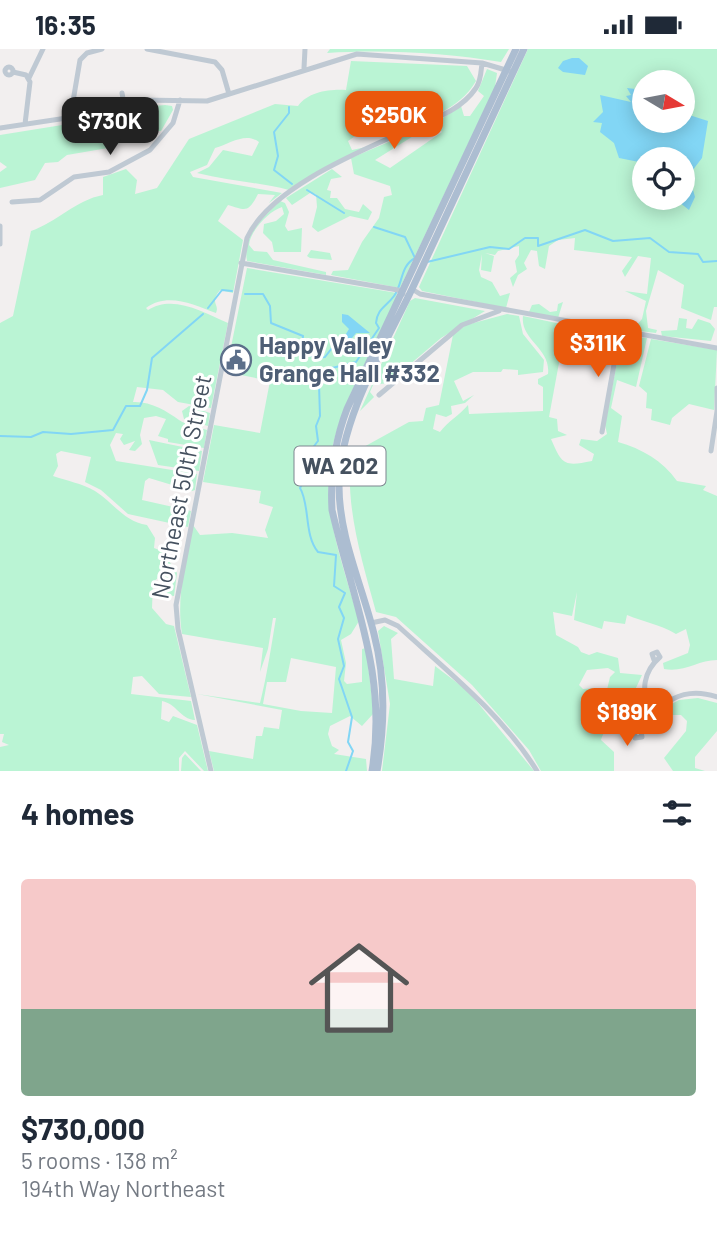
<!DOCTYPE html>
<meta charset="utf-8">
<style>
body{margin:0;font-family:Barlow,sans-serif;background:#f6f6f7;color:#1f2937;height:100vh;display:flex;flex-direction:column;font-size:26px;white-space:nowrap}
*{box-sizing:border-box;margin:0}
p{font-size:23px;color:#747a83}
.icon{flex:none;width:38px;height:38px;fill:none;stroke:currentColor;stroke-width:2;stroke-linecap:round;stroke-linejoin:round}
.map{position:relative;height:722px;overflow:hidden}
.side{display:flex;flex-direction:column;background:#fff;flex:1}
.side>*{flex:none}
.needle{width:46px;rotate:100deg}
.controls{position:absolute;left:632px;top:21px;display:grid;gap:14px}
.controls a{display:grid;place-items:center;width:63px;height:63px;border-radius:50%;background:#fff;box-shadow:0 4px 18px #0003;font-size:35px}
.price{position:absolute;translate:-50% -60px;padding:0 16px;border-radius:14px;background:#ea580c;color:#fff;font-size:23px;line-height:46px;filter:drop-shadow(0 2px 4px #0008)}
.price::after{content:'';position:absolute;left:50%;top:42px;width:21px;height:16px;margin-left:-10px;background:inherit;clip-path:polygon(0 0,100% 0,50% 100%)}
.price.selected{background:#222;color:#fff}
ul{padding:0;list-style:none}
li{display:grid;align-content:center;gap:14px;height:371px;padding:0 21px}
li span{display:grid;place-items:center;height:217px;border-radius:7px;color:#555}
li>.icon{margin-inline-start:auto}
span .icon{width:126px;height:126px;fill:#fffc;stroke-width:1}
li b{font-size:30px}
h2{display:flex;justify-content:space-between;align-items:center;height:84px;padding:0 21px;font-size:30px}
.status{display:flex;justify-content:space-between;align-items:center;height:49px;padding:0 35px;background:#fff;direction:ltr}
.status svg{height:19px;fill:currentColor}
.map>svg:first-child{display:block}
.green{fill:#baf4d4;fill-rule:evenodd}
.water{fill:#82d6f5}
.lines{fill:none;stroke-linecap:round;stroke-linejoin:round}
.stream{stroke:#82d6f5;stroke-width:2}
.minor{stroke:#bfc9d3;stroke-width:5}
.major{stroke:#acbdd1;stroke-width:7}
.labels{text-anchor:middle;stroke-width:6;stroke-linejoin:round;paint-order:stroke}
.shield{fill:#fff;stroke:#7d858f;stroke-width:2}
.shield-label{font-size:23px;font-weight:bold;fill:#45515f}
.service-label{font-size:24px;font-weight:bold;fill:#4e5e75;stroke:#fff;text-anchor:start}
.street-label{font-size:24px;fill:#45515f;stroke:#fff}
</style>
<div class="status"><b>16:35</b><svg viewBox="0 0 49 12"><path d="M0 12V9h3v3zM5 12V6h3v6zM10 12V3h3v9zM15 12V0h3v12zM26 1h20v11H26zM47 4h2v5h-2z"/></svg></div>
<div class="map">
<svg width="717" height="722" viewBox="0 0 717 722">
<rect width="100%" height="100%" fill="#f2efef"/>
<path class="green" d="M330,0H509L501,13C447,4 383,0 327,4Z
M528,0H717V258H714L711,271L681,259L684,236L658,221L646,262L648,279L657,281L656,284L623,280L625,276L635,278L642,270L646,252L625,242L647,245L651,209L638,207L625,228L622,222L632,208L574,201L575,189L558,191L549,197L545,220L539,217L537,202L531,201L524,214L527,220L518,226L513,238L510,229L517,223L515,212L519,206V197L498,202L495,206L485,204L494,207L491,223L481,221L482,205L479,221L481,228L492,233L500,247L510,244L506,259L422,242L419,238ZM644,33H682V72H644ZM644,110H682V149H644Z
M351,12L467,17L476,32C459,62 424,70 396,84L400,73L396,69L376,73L348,92L352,101L366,98L289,141C259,133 228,132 197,124L209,118L223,101L252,107L259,93C245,83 230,95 215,99L207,116L190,123L193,128L282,144L269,154L275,146L258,145C248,165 245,161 228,156L218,172L243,191L233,244L220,241C209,254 220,255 216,264C193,255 167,243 146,259L148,261C173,245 203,263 228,274L211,359L178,353L163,341L137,338L133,353C150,352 167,362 179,371C186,376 199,378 207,381L204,399L168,393V390L158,387L166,370L156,367L144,369L140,386L142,395L135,402L129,401L135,392L124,396L120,390L123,385L116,384L110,396L116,412L197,425L195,441L192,442L149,429L145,432L142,451L191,462L188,478L128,465L101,441L85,433L91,408L61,402L56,405L58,417L53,427C67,432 81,434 95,442C114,454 123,472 147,476L155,489L154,499L162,502L177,524L174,547L167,546L165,532L158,529L153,533L152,559L166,575L174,577L191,648L159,645L142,627L133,628L131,645L191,652L195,671C180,670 177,655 162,652L161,670L169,673L173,667L197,676L208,722H204L185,702L179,709V722H0V698L9,696L2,693L4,685H0V274L13,267L31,182C57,173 76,151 103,146V128L126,120L137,131L135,145L157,139L189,90L275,55L298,57C308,43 329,40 346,41Z
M487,20L497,24L495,38L400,239L331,226L333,222L348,221L362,193L379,169L384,148L392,146L390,137L354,125L351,109L440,71L461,57L464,67H470L484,47L478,42ZM439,79L442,83L390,119L375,111L415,86Z
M165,56L172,57L173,61L161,82H146L108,99L67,106L58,113L45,114L35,131L0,139V123L7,118L0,113V86L112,68L143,58Z
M332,120L342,128L331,130L327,141L331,142L330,149H337L345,160L359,163L363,155L372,163L368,171L350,167L318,183L312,178L317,158L316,145L310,144L292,156L286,149Z
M280,152L285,154L289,163L285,177L288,182L302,179L301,203H274L272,193L263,184L264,175L276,172L284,165L282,158C269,162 250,182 249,196L254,202L267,203L273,211L326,223V226L247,212C242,186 263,169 280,152Z
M311,201L330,204L332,211L310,209L307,207Z
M247,219L397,244C395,264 367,310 357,331C309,430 330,472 359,572L351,585L341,591L346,614L344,632L347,635L362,633V600L366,599L373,658V665L362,677L350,667L330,677L328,685L332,697L339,701L334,705L366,710L367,722H214L209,702L253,710L256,687H262L264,678L279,680L282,661L197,645L260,654C267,626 271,599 276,569H273L268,600L260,623L263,599L182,585C176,547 186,513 193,476L200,486L232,484L268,489L265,481L273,458L259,454L261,442L203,433L214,376L260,384L270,332L241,326L244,306L230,303ZM291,609L336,618L332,664L301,662L263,655L267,633H286Z
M415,249L485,262L441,289L388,334L373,336L370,343L374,348L360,362L410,252Z
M563,253L558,269L529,263L532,256L539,255L550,263L557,262L558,255Z
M507,265L519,267L523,285L544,311L543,323L518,326V321L503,320L501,323H473L454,332L463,352L474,346L465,354L451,357L452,365L446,368L436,365L433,380L440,383C448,372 459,367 468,356L469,365L543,362V338L538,335V330L548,325C551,299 520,291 523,267L566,276L549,368L557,370L558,382L567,386L551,390C562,415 563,418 592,412L594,405L579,396L581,390L597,392L607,385L605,376L622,287L647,289L636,338L617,331L611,359L622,367L618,393C642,400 662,411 677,432L706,437L703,441L717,447V611C698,611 684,624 664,620L663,614L688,604L690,596L686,580L676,585C659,575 644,573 627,566L625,575L604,572L602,580L574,571L577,543L572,567L553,563L556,586L578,598L581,603L589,606L597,603L618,609L620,624L642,626L635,641C606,645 616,654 608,675C606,681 603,684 601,691L614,703V722H541L529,701L472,636L396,568L376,563C362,511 345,459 351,405L409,373L423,372L426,359L439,356L453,286L466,276ZM608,619L615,623L610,628L606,645L596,639L583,640L579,636L587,621Z
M679,269L687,270L686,279L692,280L698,270L710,274L715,280L711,292L662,287L661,282L677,281Z
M599,282L616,284L613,305L606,302Z
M651,290L717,301L714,361L689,355L672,369L670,376L651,371L652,360L646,359L647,344L639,337Z
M189,357L210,364L208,377L184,370L182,362Z
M149,391L202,402L199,422L158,416Z
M384,577L398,584L391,590L394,630L433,637L435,617L468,642L534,722H382L390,655L378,582Z
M698,649L717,654V682L695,708V719L705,722H673L664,709L686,682L687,672L681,666H672L668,657L679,651Z
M185,705L201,722H181L182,709Z"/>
<path class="water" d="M572,9H579L588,17L585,26L563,23L558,19L563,12Z
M627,39L644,41V72H682L683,64L708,72L702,109L689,126L695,148L689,161L674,149H682V110H644V118L639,113L619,109L614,94L600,83L602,74L593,73L603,63L600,46L631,53L626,47L631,46Z
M342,265L348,266L370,284H356L348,294L333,301V296L344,288L349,280L342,273Z"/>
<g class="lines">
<path class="stream" d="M289,58V64L274,83L278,107L274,121L292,135
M307,141L344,164
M374,178L405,188L415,209
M427,213L490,198L509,200L525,189H538V197L585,181L613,192L650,189L669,203L698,205L703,213L717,212
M245,245H263L270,257L271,274L303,287L302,300C309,308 315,309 325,308L332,299
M208,259L222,241L232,242
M0,387L31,388L43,383L71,385L113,381L126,357H140L147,341L152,309L203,265
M346,722L353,702L348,693L352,668L339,630L344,617L338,590L344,569L339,558L345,544L334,537L336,506L318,503C304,487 310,455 300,439L304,432L301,427C302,411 308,405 318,392L316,377L320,367L319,336L328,329L332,319L356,313L379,279L376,274C377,260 386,258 394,247C403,235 400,217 415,209"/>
<path class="minor" d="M147,0L215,13L222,21L229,45
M5 22a4 4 0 1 1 8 0a4 4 0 1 1-8 0Z
M304,19L305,0
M13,23L26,26L30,33L25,75
M29,29L43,0
M122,44L124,55
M70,70L80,11L87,4L102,0
M0,79L100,64L140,51L207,52L357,5L482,14L509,22
M12,153L40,151L74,128L109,123L150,101L173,74L180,51
M0,177V195
M241,214L398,241L403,245
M412,240L420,245L717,299
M717,339V362
M379,346L462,276L499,262
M602,383L620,282
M711,402L717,362
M371,574L385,571L398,577C447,622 501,664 537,722
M654,611L652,605L657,603L660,608C646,620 636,645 656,659
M641,682L634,683L635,689L642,688L641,682C659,654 682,636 717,648
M211,722L178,580L176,556L247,189C269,140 356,104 403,83C429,71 459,64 476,39C481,32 481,22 482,14"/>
<path class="major" d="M372,722C388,625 353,553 332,461C330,425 334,394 347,360L516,0
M377,722C385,676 386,631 374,585C362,536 339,488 339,437C339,372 384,298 412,240C449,160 487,80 524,0"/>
</g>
<defs>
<g id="civic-ring" transform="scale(1.575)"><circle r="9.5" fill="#fff" stroke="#5c6f8a" stroke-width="1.5"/><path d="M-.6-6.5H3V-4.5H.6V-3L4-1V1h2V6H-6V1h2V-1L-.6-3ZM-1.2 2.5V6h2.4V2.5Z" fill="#5c6f8a"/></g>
</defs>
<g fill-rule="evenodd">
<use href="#civic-ring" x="236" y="311"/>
</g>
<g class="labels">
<rect class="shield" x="294.5" y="397.5" width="91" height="39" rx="5"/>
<g class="shield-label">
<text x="340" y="425">WA 202</text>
</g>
<g class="service-label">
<text x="259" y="305">Happy Valley<tspan x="259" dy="28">Grange Hall #332</tspan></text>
</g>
<g class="street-label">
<text transform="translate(182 438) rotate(-79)" y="8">Northeast 50th Street</text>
</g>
</g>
</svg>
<div class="controls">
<a><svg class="needle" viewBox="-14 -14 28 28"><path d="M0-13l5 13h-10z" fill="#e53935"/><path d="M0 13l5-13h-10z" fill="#747a83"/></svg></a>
<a><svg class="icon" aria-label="locate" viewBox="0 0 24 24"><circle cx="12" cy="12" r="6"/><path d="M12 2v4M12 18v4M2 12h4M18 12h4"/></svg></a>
</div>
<b class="price" style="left:394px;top:102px">$250K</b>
<b class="price selected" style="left:110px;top:108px">$730K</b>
<b class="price" style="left:598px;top:330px">$311K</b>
<b class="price" style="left:627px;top:699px">$189K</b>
</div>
<section class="side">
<h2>4 homes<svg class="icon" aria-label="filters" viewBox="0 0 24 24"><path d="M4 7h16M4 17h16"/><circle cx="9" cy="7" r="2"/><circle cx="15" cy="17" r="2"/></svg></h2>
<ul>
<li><span style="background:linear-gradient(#f6c9c9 60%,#7fa58c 0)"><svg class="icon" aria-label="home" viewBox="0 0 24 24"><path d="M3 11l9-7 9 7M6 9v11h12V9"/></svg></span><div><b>$730,000</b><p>5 rooms · 138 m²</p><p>194th Way Northeast</p></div></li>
</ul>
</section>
